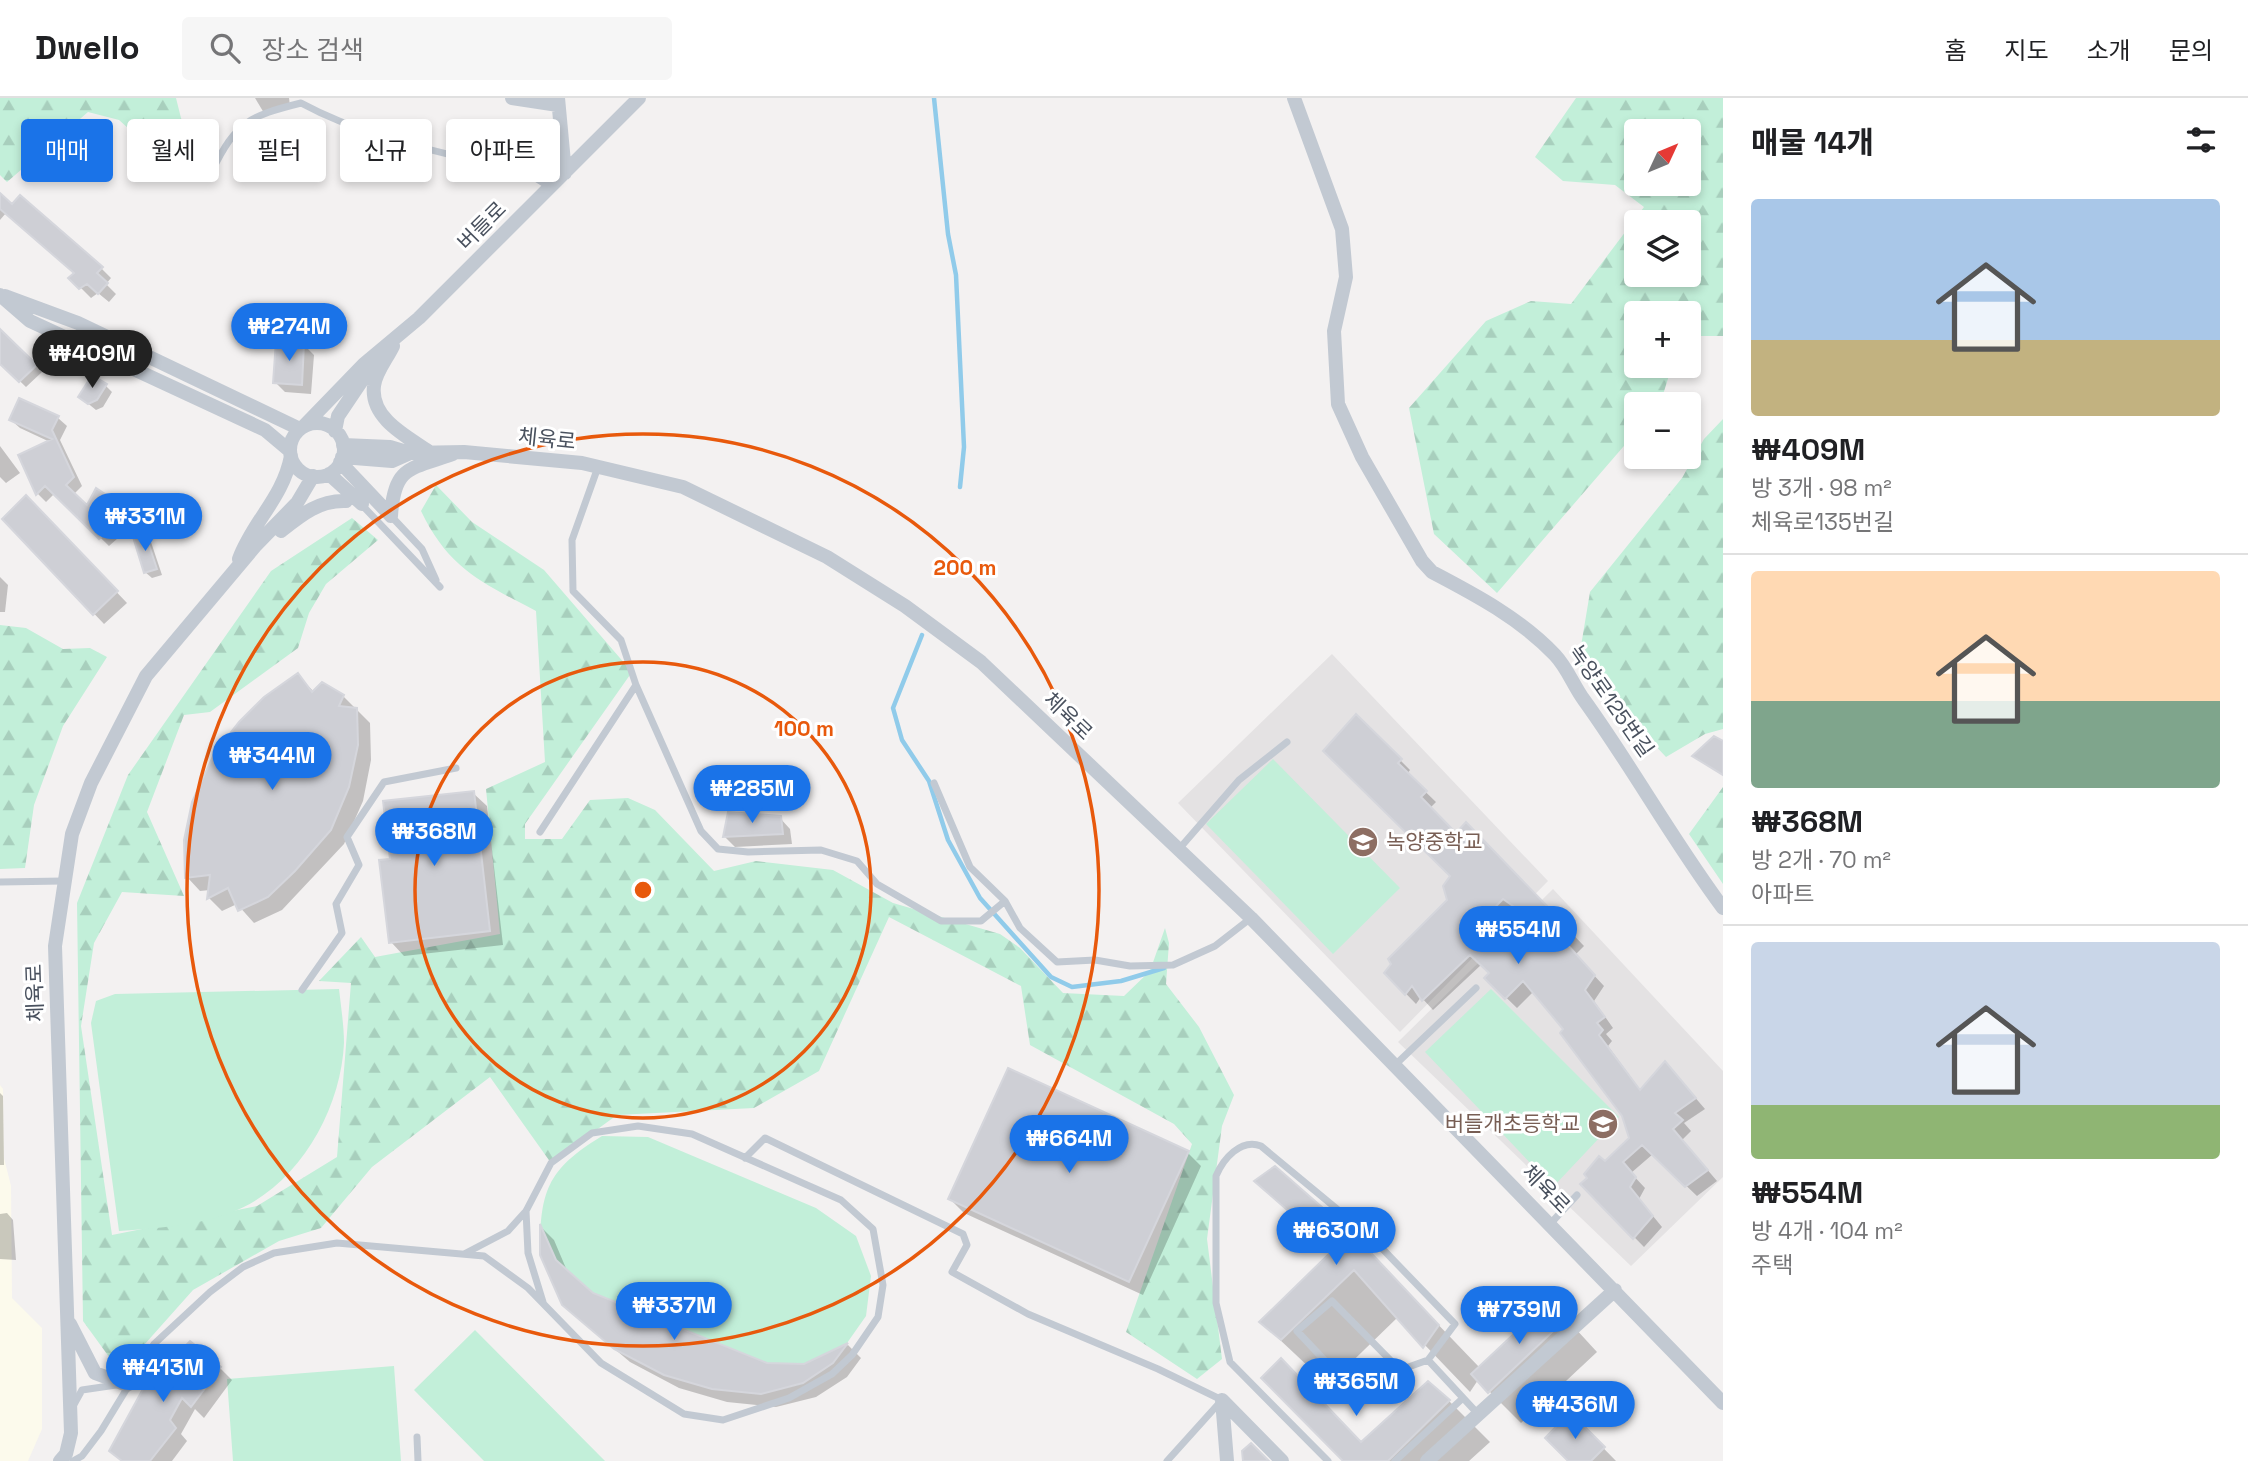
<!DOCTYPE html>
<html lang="ko">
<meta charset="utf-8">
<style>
body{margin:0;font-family:"Space Grotesk","Noto Sans KR",sans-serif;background:#f6f6f6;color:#202124;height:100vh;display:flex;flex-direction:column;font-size:26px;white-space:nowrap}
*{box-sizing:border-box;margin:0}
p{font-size:23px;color:#757577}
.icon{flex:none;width:38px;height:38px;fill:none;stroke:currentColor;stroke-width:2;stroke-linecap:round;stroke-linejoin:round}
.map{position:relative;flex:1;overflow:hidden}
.details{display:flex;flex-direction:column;background:#fff;width:525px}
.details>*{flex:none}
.guide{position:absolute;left:21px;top:21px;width:665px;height:63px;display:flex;gap:14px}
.needle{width:46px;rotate:46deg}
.controls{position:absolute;left:1624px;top:21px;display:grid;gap:14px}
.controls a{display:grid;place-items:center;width:77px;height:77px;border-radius:7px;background:#fff;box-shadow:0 4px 10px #0003;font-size:35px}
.price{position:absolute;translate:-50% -60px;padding:0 16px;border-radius:24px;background:#1a73e8;color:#fff;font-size:23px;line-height:46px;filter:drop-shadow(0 2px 4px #0008)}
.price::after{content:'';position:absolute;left:50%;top:42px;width:21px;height:16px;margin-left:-10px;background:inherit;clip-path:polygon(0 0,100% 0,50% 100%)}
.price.current{background:#222;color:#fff}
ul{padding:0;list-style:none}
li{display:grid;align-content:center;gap:14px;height:371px;padding:0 28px}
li+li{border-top:2px solid #e0e0e0}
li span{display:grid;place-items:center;height:217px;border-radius:7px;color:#555}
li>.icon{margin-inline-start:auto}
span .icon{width:126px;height:126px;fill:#fffc;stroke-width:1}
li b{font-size:30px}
h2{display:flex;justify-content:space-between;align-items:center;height:84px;padding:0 28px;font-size:30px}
.tag{padding:0 24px;border-radius:7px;background:#fff;box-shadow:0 4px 10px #0003;font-size:24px;line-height:63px}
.tag.current{background:#1a73e8;color:#fff}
header{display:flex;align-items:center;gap:42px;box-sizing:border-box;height:98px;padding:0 35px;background:#fff;border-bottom:2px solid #e0e0e0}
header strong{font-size:33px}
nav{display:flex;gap:38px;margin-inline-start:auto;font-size:24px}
.search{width:490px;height:63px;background:#f6f6f6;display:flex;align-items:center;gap:18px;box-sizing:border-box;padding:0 24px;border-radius:7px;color:#757577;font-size:26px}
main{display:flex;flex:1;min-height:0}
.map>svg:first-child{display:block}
.commercial{fill:#fcfaec}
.education{fill:#e4e2e3}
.forest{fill:url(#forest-firs);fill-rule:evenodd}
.pitch{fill:#c2efd9}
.shadow{fill:#0003;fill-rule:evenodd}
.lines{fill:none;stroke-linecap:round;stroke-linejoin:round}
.stream{stroke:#90cbea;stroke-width:4.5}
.building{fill:#cecfd5;stroke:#d5d6dc;stroke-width:2;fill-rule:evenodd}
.lane{stroke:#c2c9d2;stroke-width:7}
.street{stroke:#c2c9d2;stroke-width:14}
.ring{fill:none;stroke:#e8590c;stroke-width:3.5}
.labels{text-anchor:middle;stroke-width:6;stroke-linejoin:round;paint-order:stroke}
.street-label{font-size:21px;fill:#49515e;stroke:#fff}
.education-label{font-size:21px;fill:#785e54;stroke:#fff;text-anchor:start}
.centre{fill:#e8590c;stroke:#fff;stroke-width:3.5}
.ring-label{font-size:21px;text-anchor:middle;font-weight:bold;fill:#e8590c;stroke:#fff;stroke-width:6;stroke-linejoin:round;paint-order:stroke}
</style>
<header>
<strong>Dwello</strong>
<div class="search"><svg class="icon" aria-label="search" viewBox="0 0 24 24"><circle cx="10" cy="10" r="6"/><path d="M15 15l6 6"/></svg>장소 검색</div>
<nav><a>홈</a><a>지도</a><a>소개</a><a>문의</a></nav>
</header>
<main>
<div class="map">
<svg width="1723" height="1363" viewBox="0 0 1723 1363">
<defs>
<pattern id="forest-firs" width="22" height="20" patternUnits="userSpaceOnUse" patternTransform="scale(1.75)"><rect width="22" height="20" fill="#c2efd9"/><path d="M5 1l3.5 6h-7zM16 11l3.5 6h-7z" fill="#a8cfbd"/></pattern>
</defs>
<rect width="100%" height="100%" fill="#f3f1f1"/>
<path class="commercial" d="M0,987L3,991L4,1060L11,1088L12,1200L42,1230V1331L28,1363H0Z"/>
<path class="education" d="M1332,556L1548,783L1400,934L1178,705Z
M1553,791L1723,973V1079L1631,1168L1398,944Z"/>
<path class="forest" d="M0,0H176L187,44L169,67L119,22L88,14L7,84L0,77Z
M1576,0H1723V238H1689V215H1636V268H1672L1660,306H1636V334L1497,495L1434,436L1409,310L1486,223L1531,203L1571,206L1644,109L1615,87L1563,83L1535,59ZM1636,33H1689V86H1636ZM1636,124H1689V177H1636Z
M1723,321V631L1705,636L1666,659L1578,566L1590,494L1682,380L1704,341Z
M436,387L472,424L544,472L632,574L525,726V741H562L590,702L628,700L655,712L714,773L756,763L833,772L893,805L1000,836L1020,850L1063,895L1124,898L1150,873L1165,830L1169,845L1166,886L1199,929L1234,997L1222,1028L1207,1141L1222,1261L1197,1281L1126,1234L1192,1046L1174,1026L1030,947L1021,888L889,819L819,973L754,1010L617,1017L551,1065L490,979L372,1069L321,1130L279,1143L193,1192L120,1274L83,1223L77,805L128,677L271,473L352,420L378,442L326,486L309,515L298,550L210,614L184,617L147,714L184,798L122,794L94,845L81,928L112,1137L257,1108L337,1059L351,885L319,883L361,839L375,859L500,836L486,691L545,664L536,513C481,484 449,471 421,413Z
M0,527L26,530L63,551L90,550L107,559L63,628L34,707L25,770L0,771Z
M1723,689V786L1689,736Z"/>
<path class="pitch" d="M1273,661L1400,790L1333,856L1206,726Z
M339,891C341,909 344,928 344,945C341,1014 296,1091 230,1115C194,1128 157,1130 119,1133L91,925L96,903L115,896Z
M1491,891L1619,1019L1553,1089L1425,954Z
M602,1038L648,1039L816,1110L856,1138L871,1178L866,1218L833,1265L802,1286L761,1296L712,1291L664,1277L540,1157C540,1094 546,1072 602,1038Z
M475,1232L605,1363H484L414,1292Z
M394,1268L401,1363H233L227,1281Z"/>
<path class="shadow" d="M255,0H289L290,8L264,15Z
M0,97L12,109L20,99L102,171L111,180L106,186L116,196L109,204L98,195L91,200L71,180L76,175L6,115L0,122Z
M6,238L42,274L26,289L0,264V244Z
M304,247L314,257L311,296L285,294L275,284Z
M106,288L112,294L103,309L96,312L80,299Z
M20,302L58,320L67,328L60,342L82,388L74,396L87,410L113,403L121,412L108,430L118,440L109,448L55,395L46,404L38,396L20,358L50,344L20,330L11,322Z
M0,348L20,375L6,385L0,379Z
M26,399L127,505L104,526L4,421Z
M145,437L151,444L162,477L152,480L145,474Z
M0,479L8,487L5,514H0Z
M298,577L314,594L343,598L370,625L371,662L363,703L344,746L282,812L254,825L237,806L222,813L209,800L210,792L200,793L187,779Z
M1356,618L1410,672L1407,676L1436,704L1430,710L1456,737L1467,726L1584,848L1575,857L1604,888L1594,903L1613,930L1606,936L1612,943L1608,948L1641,993L1675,976L1705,1011L1684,1025L1691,1033L1682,1042L1717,1083L1697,1098L1653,1056L1631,1075L1645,1090L1639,1101L1662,1129L1644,1149L1582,1086L1631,1041L1624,1017L1566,931L1534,893L1517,910L1486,880L1491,875L1482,866L1433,912L1421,899L1416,906L1386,875L1449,803L1452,778ZM1514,810L1528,820L1502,847L1491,834Z
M473,695L487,708L503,847L404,858L391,844Z
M780,720L790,731L792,746L735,749L725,739Z
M0,995L3,998L4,1067H0Z
M1188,1055L1201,1068L1143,1197L964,1115L950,1101Z
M1257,1084L1354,1139L1480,1270L1551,1204L1597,1254L1521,1325L1478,1282L1470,1294L1398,1219L1328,1287L1261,1224L1332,1155Z
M7,1115L13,1122L16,1162L0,1161V1116Z
M542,1130L554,1142L568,1175L592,1196L766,1267L804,1268L848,1247L861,1260L847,1279L816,1299L776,1309L727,1304L679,1290L630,1264L578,1220L542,1157Z
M220,1270L232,1282L204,1320L195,1311L181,1336L187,1343L172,1363H122L112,1353L153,1285Z
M1449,1303L1490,1344L1469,1363H1346L1362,1346Z
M1570,1316L1616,1363H1570Z"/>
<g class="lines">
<path class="stream" d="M934,0L948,136L956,177L964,349L960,389
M922,537L893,610L902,642L929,683L948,742L980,800L1051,879L1072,889L1121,883L1164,870"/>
</g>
<path class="building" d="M0,95L12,106L20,97L103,169L97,175L108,185L98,196L87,186L79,191L68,180L74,175L0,111Z
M0,231L37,267L19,284L0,266Z
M276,243L304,245L302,287L273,285Z
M92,277L107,286L97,302L88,306L78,299Z
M19,300L59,318L52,332L74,379L66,387L87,407L96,390L114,402L101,420L110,430L99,441L45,388L36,397L18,357L52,341L9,322Z
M26,397L118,493L93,517L2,421Z
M145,435L157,471L144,475L133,439Z
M298,575L312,594L322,584L344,597L339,608L357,610L358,647L349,689L331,732L295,773L268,799L238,813L228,790L207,801L210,777L185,780L184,742L192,704L214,656L239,624L264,599Z
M1356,616L1402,661L1398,665L1427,693L1421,699L1456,735L1466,724L1575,837L1566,845L1595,877L1585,892L1605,919L1597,925L1603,932L1599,937L1640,992L1665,963L1696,1000L1675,1015L1683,1022L1673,1031L1708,1072L1685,1089L1642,1047L1623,1064L1636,1079L1630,1089L1653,1118L1633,1141L1580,1086L1587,1080L1584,1076L1599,1058L1605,1063L1629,1040L1622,1018L1560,935L1563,931L1523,883L1505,901L1484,880L1489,875L1470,857L1422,903L1412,888L1405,897L1384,875L1391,866L1388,861L1447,802L1443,788L1450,778L1323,653ZM1503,801L1527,818L1502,845L1482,823Z
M1714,638L1723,643V677L1692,658Z
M474,693L490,833L389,845L379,762L390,761L383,703Z
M728,714L781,718L783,736L723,739Z
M1008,970L1189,1053L1129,1184L948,1101Z
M1275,1068L1355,1138L1439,1227L1423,1250L1354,1172L1281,1242L1259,1224L1333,1152L1254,1083Z
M540,1126L556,1162L593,1195L767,1265L804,1266L848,1245L833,1265L803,1285L761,1296L712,1291L664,1277L614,1251L562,1207L540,1157Z
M1551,1201L1566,1221L1488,1295L1471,1276L1530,1221L1527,1218L1535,1208L1539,1212Z
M190,1243L221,1269L191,1309L182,1300L170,1322L176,1330L150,1363H122L109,1353L149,1280L152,1283Z
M1281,1260L1361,1344L1428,1283L1450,1302L1388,1363H1343L1261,1280Z
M1570,1314L1605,1349L1591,1363H1568L1545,1340Z
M1251,1345L1269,1363H1243L1242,1353Z"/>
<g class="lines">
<path class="lane" d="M212,73C236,24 249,18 301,5C371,43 453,56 529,76L550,89
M360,405L440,489
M391,418L422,451L436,482
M636,587L701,733L718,751L748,754L821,752L857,763L877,786L941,823H981L1005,803
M934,685L970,769L1005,803L1020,830L1057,864L1095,862L1130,868L1173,867L1215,848L1251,820
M540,734L636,587L621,542L573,493L572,442L598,369
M1179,751L1239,682L1287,644
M0,784L63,783
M302,892L342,835L336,806L359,767L347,739L384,684L456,670
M1395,967L1476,890
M745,1060L765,1040L963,1136L967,1147L952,1174L1028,1216L1158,1271L1222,1302L1167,1363
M526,1113L528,1155L543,1204
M1551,1125L1577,1097
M1332,1203L1400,1272L1362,1302L1297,1233Z
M1400,1272L1428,1262
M72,1310L82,1292L116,1287
M417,1339L418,1363
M73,1363L82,1358L101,1333L154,1246L210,1194L243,1169L274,1155L337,1145L484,1158L528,1190L601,1265L684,1316L723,1322L789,1300L832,1276L852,1257L878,1219L883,1187L873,1131L841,1102L692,1036L638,1028L592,1035L551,1065L526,1113L508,1133L466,1155
M1328,1363L1230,1264L1216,1205V1078C1223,1061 1241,1040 1261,1048L1372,1140L1455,1226L1428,1262L1478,1316
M1395,1363L1463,1300"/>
<path class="street" d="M512,0L558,7
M558,0L565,75
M1294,0L1342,131L1346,179L1334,233L1338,306L1362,359L1422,463L1432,474C1476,497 1521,521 1555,557C1568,571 1573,587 1584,602C1633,670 1673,743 1723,810
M0,197L30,223L265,332L290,353
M5,198L78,225L300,331
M393,248C388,259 375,275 374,288C370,320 406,338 428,353
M290 352a27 27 0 1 1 54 0a27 27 0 1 1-54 0Z
M303,329L364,266L419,220L639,0
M335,333L338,318L375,263
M343,347L390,349L410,355
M342,359L392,363L410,355L464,354L582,365L683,389L827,459L905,508L981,564L1251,820L1723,1305
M340,364L391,418
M329,376L362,406
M391,418C394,368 410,371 453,356
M281,433C301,417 319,402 346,403
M239,461C253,423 283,400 291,358
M70,1226L95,1275L127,1287
M1222,1302L1282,1363
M1222,1302L1227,1363
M60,1363L66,1356L71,1335L55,848L72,736L91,685L146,578L256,447L297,405L313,378
M1427,1363L1615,1192"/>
</g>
<g class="ring">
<circle cx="643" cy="792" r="228"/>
<circle cx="643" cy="792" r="456"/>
</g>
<defs>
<g id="school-disc" transform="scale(1.575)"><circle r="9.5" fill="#8d6e63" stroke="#fff"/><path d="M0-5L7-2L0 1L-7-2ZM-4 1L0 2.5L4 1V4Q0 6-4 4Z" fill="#fff"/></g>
</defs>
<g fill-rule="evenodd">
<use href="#school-disc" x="1363" y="744"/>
<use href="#school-disc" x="1603" y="1026"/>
</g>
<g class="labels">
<g class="street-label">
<text transform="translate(482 128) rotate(-45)" y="7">버들로</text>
<text transform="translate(547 341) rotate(6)" y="7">체육로</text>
<text transform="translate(1611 603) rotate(55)" y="7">녹양로125번길</text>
<text transform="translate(1068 618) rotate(44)" y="7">체육로</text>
<text transform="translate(35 895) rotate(-92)" y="7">체육로</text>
<text transform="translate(1546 1091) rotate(46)" y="7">체육로</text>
</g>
<g class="education-label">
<text x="1386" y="751">녹양중학교</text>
<text x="1580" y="1033" text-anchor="end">버들개초등학교</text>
</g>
</g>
<circle cx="643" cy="792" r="10" class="centre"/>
<g class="ring-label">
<text x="965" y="477">200 m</text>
<text x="804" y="638">100 m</text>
</g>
</svg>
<div class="controls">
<a><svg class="needle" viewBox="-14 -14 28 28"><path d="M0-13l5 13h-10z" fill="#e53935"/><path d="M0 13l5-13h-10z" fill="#757577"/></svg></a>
<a><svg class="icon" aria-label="layers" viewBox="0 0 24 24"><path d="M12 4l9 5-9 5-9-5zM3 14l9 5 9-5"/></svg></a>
<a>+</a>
<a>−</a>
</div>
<b class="price" style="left:289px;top:265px">₩274M</b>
<b class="price current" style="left:92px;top:292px">₩409M</b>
<b class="price" style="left:145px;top:455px">₩331M</b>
<b class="price" style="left:272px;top:694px">₩344M</b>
<b class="price" style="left:752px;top:727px">₩285M</b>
<b class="price" style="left:434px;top:770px">₩368M</b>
<b class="price" style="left:1518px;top:868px">₩554M</b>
<b class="price" style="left:1069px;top:1077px">₩664M</b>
<b class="price" style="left:1336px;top:1169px">₩630M</b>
<b class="price" style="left:674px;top:1244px">₩337M</b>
<b class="price" style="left:1519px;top:1248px">₩739M</b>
<b class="price" style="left:163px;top:1306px">₩413M</b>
<b class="price" style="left:1356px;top:1320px">₩365M</b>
<b class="price" style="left:1575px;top:1343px">₩436M</b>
<div class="guide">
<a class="tag current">매매</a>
<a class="tag">월세</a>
<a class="tag">필터</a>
<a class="tag">신규</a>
<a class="tag">아파트</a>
</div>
</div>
<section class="details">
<h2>매물 14개<svg class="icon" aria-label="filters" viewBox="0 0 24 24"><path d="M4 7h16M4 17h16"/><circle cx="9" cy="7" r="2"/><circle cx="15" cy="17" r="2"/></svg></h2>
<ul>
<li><span style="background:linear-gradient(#a9c7e8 65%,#c2b280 0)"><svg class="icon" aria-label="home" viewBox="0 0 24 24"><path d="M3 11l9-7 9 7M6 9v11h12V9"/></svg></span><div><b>₩409M</b><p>방 3개 · 98 m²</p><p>체육로135번길</p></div></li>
<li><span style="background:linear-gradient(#ffd9b3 60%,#7fa58c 0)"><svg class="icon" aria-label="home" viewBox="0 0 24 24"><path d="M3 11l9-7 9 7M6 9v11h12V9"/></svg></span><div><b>₩368M</b><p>방 2개 · 70 m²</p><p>아파트</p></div></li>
<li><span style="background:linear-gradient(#c9d6e8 75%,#8fb573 0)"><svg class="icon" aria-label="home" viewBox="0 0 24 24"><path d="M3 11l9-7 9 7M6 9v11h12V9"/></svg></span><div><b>₩554M</b><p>방 4개 · 104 m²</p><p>주택</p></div></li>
</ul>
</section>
</main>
